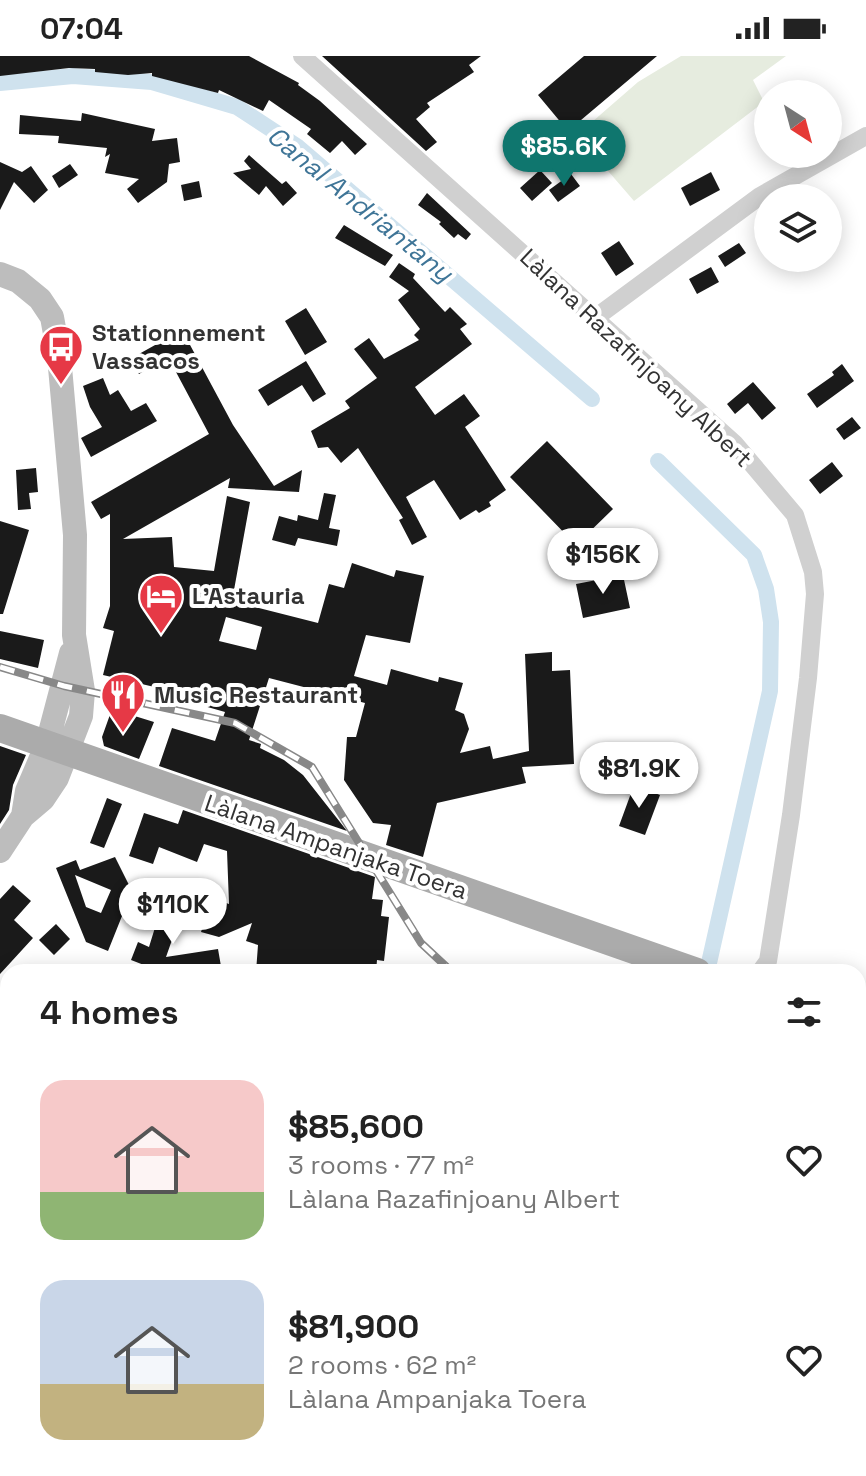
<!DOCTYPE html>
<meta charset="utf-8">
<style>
body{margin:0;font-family:"Space Grotesk",sans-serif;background:#f6f6f6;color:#222;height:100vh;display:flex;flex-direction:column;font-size:30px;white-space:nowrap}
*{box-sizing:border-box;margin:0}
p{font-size:26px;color:#767676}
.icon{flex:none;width:44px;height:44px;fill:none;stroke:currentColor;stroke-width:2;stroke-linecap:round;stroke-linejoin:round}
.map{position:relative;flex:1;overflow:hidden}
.sheet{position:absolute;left:0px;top:908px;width:866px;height:512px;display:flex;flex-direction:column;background:#fff;border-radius:24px 24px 0 0;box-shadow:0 4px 20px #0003}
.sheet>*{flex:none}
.needle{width:52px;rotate:144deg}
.fabs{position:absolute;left:754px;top:24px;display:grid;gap:16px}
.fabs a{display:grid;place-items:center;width:88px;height:88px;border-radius:50%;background:#fff;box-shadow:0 4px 20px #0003;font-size:40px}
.price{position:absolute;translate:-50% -68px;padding:0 18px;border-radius:28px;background:#fff;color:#222;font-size:26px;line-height:52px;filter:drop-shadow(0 2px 4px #0008)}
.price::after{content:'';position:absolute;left:50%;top:48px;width:24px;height:18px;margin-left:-12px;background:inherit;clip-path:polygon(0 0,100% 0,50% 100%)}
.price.active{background:#0f766e;color:#fff}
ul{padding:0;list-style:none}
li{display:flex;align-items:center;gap:24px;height:200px;padding:0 40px}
li span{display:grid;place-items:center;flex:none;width:224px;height:160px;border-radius:24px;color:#555}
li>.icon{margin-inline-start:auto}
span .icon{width:96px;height:96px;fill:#fffc;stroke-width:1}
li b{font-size:34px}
h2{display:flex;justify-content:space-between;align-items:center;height:96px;padding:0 40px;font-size:34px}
.status{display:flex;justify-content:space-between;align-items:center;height:56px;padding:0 40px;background:#fff;direction:ltr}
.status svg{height:22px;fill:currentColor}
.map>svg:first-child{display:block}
.green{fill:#e6ecdf}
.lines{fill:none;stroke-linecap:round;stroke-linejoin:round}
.canal{stroke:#cfe2ee;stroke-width:16}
.building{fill:#1a1a1a;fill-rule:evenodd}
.street{stroke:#d0d0d0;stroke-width:18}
.secondary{stroke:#bdbdbd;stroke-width:24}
.primary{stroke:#ababab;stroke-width:28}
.rail-casing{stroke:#888;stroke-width:8}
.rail{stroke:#fff;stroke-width:5;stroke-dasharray:15;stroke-linecap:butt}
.labels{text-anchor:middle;stroke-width:8;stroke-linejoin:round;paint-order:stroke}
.poi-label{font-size:24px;font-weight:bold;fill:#333;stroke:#fff;text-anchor:start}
.street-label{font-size:24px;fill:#333;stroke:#fff}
.water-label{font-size:26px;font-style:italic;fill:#3f7597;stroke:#fff}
</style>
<div class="status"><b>07:04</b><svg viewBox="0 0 49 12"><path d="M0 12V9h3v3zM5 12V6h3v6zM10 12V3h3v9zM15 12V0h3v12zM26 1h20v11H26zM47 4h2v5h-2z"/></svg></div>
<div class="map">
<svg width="866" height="1420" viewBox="0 0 866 1420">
<rect width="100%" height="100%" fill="#fff"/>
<path class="green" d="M681,0H786L753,24L764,46L634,145L577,79L638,26Z"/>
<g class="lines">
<path class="canal" d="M0,27L73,20L152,26L237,51L298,91L592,343
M658,405L754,499L766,533L771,566L770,635L707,916
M858,1155L866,1162"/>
</g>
<path class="building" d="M0,0H249L299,27L298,29L320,45L367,88L355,99L342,85L330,97L307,78L311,73L269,44L263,55L219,34L218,37L152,20V17L128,19L95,16V13L69,12L0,20Z
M322,0H481L469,9L474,16L427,47L430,51L416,63L437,86L426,95Z
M584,0H657L568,75L538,39Z
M82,57L155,73L152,85L177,82L180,106L169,108L167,126L138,147L127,133L139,123L105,117L110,98L105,101L107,92L58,87L59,80L19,78L20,59L81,65Z
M249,99L282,128L286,125L297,137L283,150L266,130L259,139L233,117L251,113L244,105Z
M0,106L22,116L31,110L48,134L34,147L14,126L0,154Z
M70,108L78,119L59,132L52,120Z
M540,114L552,127L532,145L520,132Z
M711,116L720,134L690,150L681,132Z
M571,118L580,130L558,146L549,134Z
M199,125L202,141L184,145L181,129Z
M427,137L471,178L466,184L458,178L454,182L439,168L441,166L418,149Z
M344,169L393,199L385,210L335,182Z
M619,185L634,208L616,220L601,197Z
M739,187L746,197L725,211L718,200Z
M399,207L415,218L413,222L445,256L450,251L467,268L460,273L472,288L415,331L435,359L464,338L480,360L465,371L506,434L489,446L491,450L479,457L476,454L460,464L434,424L406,441L427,481L412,489L399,464L403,462L358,392L341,407L328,391L318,392L311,375L350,352L345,345L377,322L354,293L369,282L384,303L419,284L414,279L420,273L398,244L409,235L389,221Z
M711,211L719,226L697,238L689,223Z
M306,252L327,286L305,299L285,265Z
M182,274L233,369L274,430L302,414L299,436L228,432L230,422L123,483L172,481L174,511L214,515L227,440L250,446L232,545L318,567L329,528L344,532L352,507L394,521L396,514L424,520L410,587L366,579L354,620L387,629L391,613L438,626L439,621L463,627L455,654L464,658L469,673L460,697L490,690L493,703L529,695L525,598L552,596V615L570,614L574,708L522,711L526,727L437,747L423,801L386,789L391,769L373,767L344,724L347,681H356L365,647L269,622L249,684L261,688L260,692L284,704L303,719L347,775L159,710L172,672L215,685L225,656L204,650L206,643L103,619L114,575L103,572L110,550V458L101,463L91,446L209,378L168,301L139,318L130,303ZM226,561L262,571L256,594L219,585Z
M306,305L326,338L313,346L302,329L268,350L258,334Z
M842,308L854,325L817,352L807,338L834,319L832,316Z
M103,322L110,339L118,334L131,355L146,347L157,365L91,401L81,382L102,371L90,351L83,330Z
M753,326L776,352L762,364L748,347L735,358L727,348Z
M852,361L861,372L844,384L836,373Z
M547,385L613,453L576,489L510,421Z
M832,406L843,420L820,438L809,424Z
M36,412L38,436L29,437L31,453L18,454L16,414Z
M324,437L336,439L329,472L340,474L337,490L298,482L295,490L272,484L279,460L297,465L298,459L318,464Z
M0,465L29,474L3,558H0Z
M623,519L630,552L583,562L576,528Z
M0,575L44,584L38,612L0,603Z
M112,653L154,666L139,703L104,690L102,681Z
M0,690L26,699L13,729L9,754L0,768Z
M634,729L660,739L645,779L619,770Z
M107,742L122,748L104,792L90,787Z
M183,754L375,821L372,843L383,844L381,860L389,861L384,905L377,904L376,916H256L258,889L246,885L252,867L219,881L201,876L212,842L229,848L227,795L204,788L197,806L159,791L153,808L129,800L144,757L178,768Z
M115,801L132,835L108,895L86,886L56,812L76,804L80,814ZM75,819L111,834L101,857L86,851Z
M13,829L31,845L14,864L33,882L0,918V843Z
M165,839L185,847L166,901L218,893L222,916H162L131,904L138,886L149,891Z
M56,868L70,883L54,899L39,884Z"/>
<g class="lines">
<path class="street" d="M302,0L735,388L795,459L813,516L815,538L808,622L791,759L768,905L760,916
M595,262L760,140L866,80
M0,1034L8,1057
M858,1133L866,1139"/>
<path class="secondary" d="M0,218L18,225L40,243L52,261L59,300L75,479L74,579L83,635L81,660L57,722L43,743L23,760L0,795
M23,760L27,735L47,688L71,597"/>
<path class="primary" d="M0,672L697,916
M858,971L866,974"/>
<g class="rail-casing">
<path id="rail" d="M0,611L64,630L235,667L312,711L421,887L452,916
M858,1174L866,1181"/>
</g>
<use href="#rail" class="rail"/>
</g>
<defs>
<g id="bus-pin" transform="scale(2.3)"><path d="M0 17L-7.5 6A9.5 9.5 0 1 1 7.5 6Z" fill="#e63946" stroke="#fff"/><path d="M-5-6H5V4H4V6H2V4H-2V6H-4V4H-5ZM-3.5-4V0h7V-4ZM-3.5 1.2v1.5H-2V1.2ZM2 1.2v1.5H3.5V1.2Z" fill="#fff"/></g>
<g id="hotel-pin" transform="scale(2.3)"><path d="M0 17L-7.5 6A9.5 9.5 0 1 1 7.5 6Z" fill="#e63946" stroke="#fff"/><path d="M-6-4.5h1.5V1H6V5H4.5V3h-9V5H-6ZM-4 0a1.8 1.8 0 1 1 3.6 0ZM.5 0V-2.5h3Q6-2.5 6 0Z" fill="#fff"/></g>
<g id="restaurant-pin" transform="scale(2.3)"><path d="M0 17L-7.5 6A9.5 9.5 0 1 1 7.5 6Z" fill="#e63946" stroke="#fff"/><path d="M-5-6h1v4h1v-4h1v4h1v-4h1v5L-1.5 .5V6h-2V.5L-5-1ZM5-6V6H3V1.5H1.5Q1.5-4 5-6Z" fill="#fff"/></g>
</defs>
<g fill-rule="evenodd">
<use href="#bus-pin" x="61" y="291"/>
<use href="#hotel-pin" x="161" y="540"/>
<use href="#restaurant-pin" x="123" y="639"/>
</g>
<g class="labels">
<g class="poi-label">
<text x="92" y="285">Stationnement<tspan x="92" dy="28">Vassacos</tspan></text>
<text x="192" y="548">L'Astauria</text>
<text x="154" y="647">Music Restaurant</text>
</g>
<g class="street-label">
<text transform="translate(636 302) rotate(43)" y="8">Làlana Razafinjoany Albert</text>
<text transform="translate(336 791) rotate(19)" y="8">Làlana Ampanjaka Toera</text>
</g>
<g class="water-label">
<text transform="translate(360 148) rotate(39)" y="9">Canal Andriantany</text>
</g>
</g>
</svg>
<div class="fabs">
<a><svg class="needle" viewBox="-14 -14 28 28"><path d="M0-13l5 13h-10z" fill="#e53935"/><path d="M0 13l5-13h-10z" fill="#767676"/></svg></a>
<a><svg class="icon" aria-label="layers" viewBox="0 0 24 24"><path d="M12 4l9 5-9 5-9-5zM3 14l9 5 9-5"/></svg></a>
</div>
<b class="price active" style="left:564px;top:132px">$85.6K</b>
<b class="price" style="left:603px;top:540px">$156K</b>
<b class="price" style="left:639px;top:754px">$81.9K</b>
<b class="price" style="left:173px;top:890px">$110K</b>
<section class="sheet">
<h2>4 homes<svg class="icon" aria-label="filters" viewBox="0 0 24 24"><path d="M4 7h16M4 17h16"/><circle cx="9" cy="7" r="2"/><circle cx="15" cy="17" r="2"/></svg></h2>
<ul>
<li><span style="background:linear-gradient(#f6c9c9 70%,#8fb573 0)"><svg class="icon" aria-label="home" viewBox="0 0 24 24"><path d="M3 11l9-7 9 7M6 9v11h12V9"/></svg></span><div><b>$85,600</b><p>3 rooms · 77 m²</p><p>Làlana Razafinjoany Albert</p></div><svg class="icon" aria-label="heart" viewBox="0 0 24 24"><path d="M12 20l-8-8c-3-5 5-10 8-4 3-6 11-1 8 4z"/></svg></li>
<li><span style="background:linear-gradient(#c9d6e8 65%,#c2b280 0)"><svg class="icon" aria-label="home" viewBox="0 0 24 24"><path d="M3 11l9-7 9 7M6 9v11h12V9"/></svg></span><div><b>$81,900</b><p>2 rooms · 62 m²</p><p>Làlana Ampanjaka Toera</p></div><svg class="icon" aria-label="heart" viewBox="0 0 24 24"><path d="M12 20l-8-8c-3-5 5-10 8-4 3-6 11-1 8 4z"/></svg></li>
</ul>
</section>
</div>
